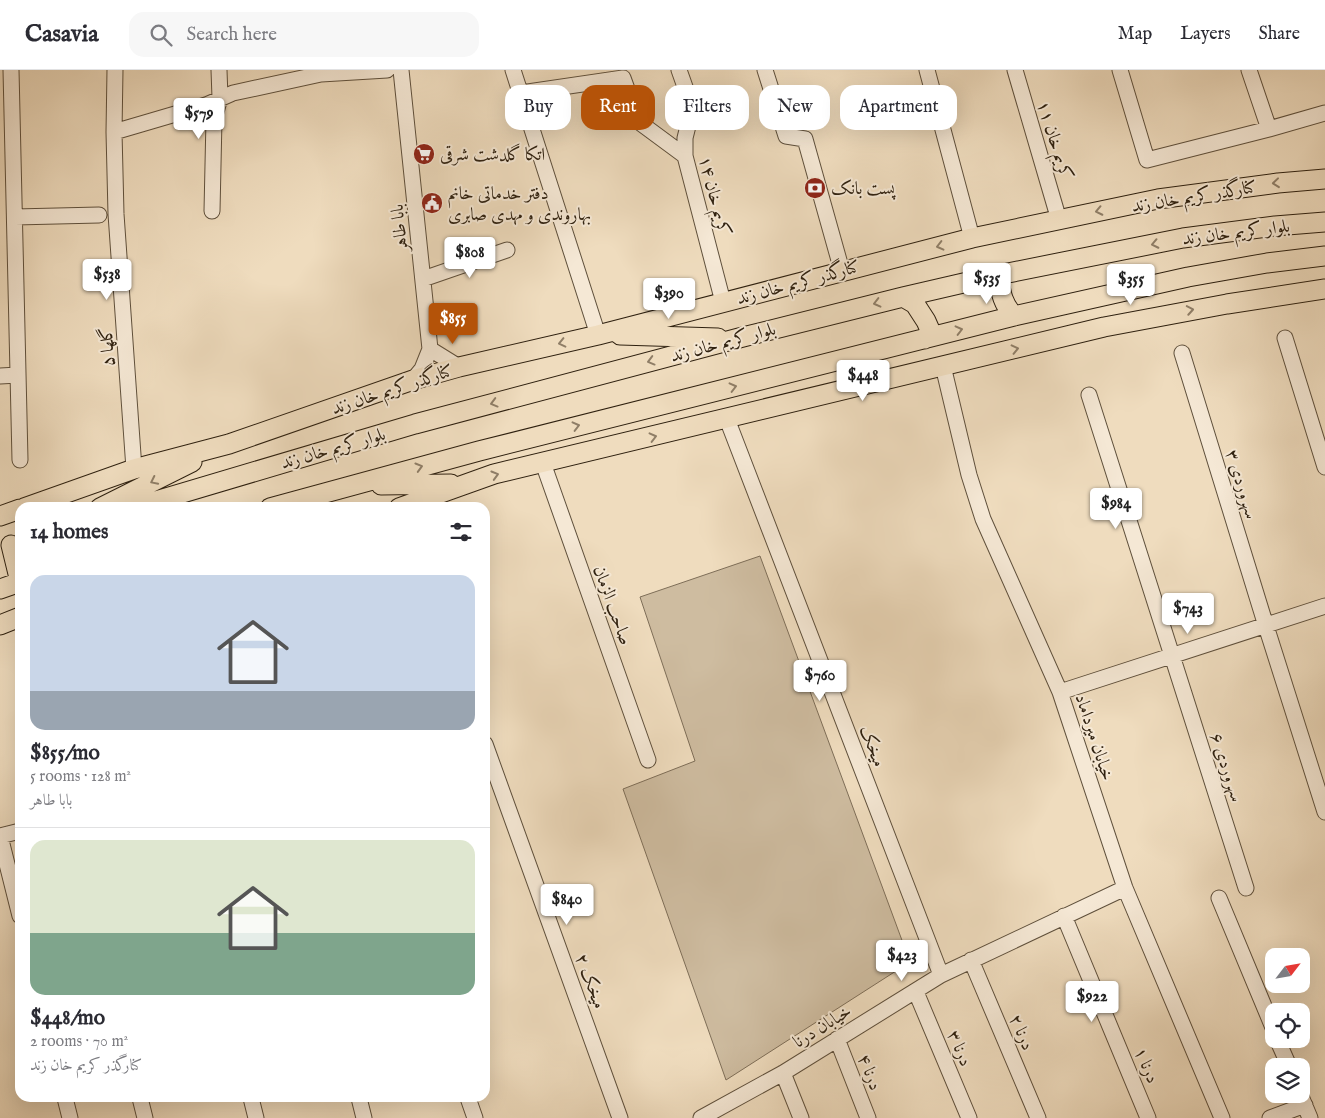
<!DOCTYPE html>
<meta charset="utf-8">
<style>
body{margin:0;font-family:"IM FELL English",Amiri,serif;background:#f7f7f7;color:#2b2b33;height:100vh;display:flex;flex-direction:column;font-size:19px;white-space:nowrap}
*{box-sizing:border-box;margin:0}
p{font-size:16px;color:#7c7c81}
.icon{flex:none;width:28px;height:28px;fill:none;stroke:currentColor;stroke-width:2;stroke-linecap:round;stroke-linejoin:round}
.map{position:relative;flex:1;overflow:hidden}
.side{position:absolute;left:15px;top:432px;width:475px;height:600px;display:flex;flex-direction:column;background:#fff;border-radius:15px;box-shadow:0 5px 20px #0002}
.side>*{flex:none}
.guide{position:absolute;left:505px;top:15px;width:475px;height:45px;display:flex;gap:10px}
.needle{width:32px;rotate:59deg}
.controls{position:absolute;left:1265px;top:878px;display:grid;gap:10px}
.controls a{display:grid;place-items:center;width:45px;height:45px;border-radius:10px;background:#fff;box-shadow:0 5px 20px #0002;font-size:25px}
.price{position:absolute;translate:-50% -42px;padding:0 11px;border-radius:5px;background:#fff;color:#222;font-size:16px;line-height:32px;filter:drop-shadow(0 1px 2px #0008)}
.price::after{content:'';position:absolute;left:50%;top:30px;width:15px;height:11px;margin-left:-8px;background:inherit;clip-path:polygon(0 0,100% 0,50% 100%)}
.price.on{background:#b45309;color:#fff}
ul{padding:0;list-style:none}
li{display:grid;align-content:center;gap:10px;height:265px;padding:0 15px}
li+li{border-top:1px solid #e1e1e2}
li span{display:grid;place-items:center;height:155px;border-radius:15px;color:#555}
li>.icon{margin-inline-start:auto}
span .icon{width:90px;height:90px;fill:#fffc;stroke-width:1}
li b{font-size:21px}
h2{display:flex;justify-content:space-between;align-items:center;height:60px;padding:0 15px;font-size:21px}
.pill{padding:0 18px;border-radius:15px;background:#fff;box-shadow:0 5px 20px #0002;font-size:18px;line-height:45px}
.pill.on{background:#b45309;color:#fff}
header{display:flex;align-items:center;gap:30px;box-sizing:border-box;height:70px;padding:0 25px;background:#fff;border-bottom:1px solid #e1e1e2}
header strong{font-size:24px}
nav{display:flex;gap:28px;margin-inline-start:auto;font-size:18px}
.search{width:350px;height:45px;background:#f7f7f7;display:flex;align-items:center;gap:12px;box-sizing:border-box;padding:0 18px;border-radius:15px;color:#7c7c81;font-size:19px}
.map>svg:first-child{display:block}
.green{fill:#cebca0;stroke:#7e6e58}
.lines{fill:none;stroke-linecap:round;stroke-linejoin:round}
.minor-casing{stroke:#5f503c;stroke-width:17}
.major-casing{stroke:#2f2110;stroke-width:21}
.minor{stroke:#f5e8d5;stroke-width:15}
.major{stroke:#efdcbe;stroke-width:19}
.oneway{stroke:#8f7e67}
.labels{text-anchor:middle;stroke-width:4;stroke-linejoin:round;paint-order:stroke}
.street-label{font-size:18px;fill:#2f2110;stroke:#f5e8d5}
.poi-label{font-size:18px;fill:#2f2110;stroke:#f5e8d5;text-anchor:start}
</style>
<header>
<strong>Casavia</strong>
<div class="search"><svg class="icon" aria-label="search" viewBox="0 0 24 24"><circle cx="10" cy="10" r="6"/><path d="M15 15l6 6"/></svg>Search here</div>
<nav><a>Map</a><a>Layers</a><a>Share</a></nav>
</header>
<div class="map">
<svg width="1325" height="1048" viewBox="0 0 1325 1048">
<rect width="100%" height="100%" fill="#efdcbe"/>
<filter id="stains"><feTurbulence type="fractalNoise" baseFrequency=".004" numOctaves="4"/><feColorMatrix values="0 0 0 0 .2 0 0 0 0 .09 0 0 0 0 .02 0 0 0 .5 -.17"/></filter>
<radialGradient id="worn" r=".72"><stop offset=".6" stop-color="#630" stop-opacity="0"/><stop offset="1" stop-color="#630" stop-opacity=".3"/></radialGradient>
<path class="green" d="M760,486L910,892L726,1010L623,719L695,691L640,527Z"/>
<g class="lines">
<g class="minor-casing">
<path id="minor" d="M11,0L20,390
M115,0L114,62L116,144L134,399
M401,0L430,279L422,299L413,310
M513,0L598,265
M679,0L690,31L691,44L685,68V86L723,232
M765,0L786,66L805,69L842,201
M927,0L972,168
M1015,0L1059,150
M1120,0L1147,90L1269,59L1325,43
M1249,0L1269,59
M521,23L623,8L639,52L685,86
M114,62L206,35L233,23L321,4L387,0
M212,141L214,49L220,28L219,0
M15,147L99,145
M423,209L507,180
M1285,268L1325,397
M430,279L459,297
M1182,283L1266,556L1325,742
M943,296L969,405L983,449L1060,622L1125,818L1222,1048
M0,306L18,305
M1089,325L1246,818
M727,349L941,905
M543,393L648,690
M1060,622L1325,536
M485,674L620,1048
M0,766L20,846
M0,766L20,761
M1219,828L1274,960
M1064,846L1148,1048
M971,890L1038,1048
M916,922L969,1048
M837,969L868,1048
M1277,969L1289,996
M783,1003L801,1048
M1300,1024L1310,1048
M65,1028L70,1048
M140,1028L145,1048
M251,1028L256,1048
M359,1028L364,1048
M468,1028L475,1048
M701,1048L783,1003L941,905L1125,818
M1270,1048L1305,1035"/>
</g>
<g class="major-casing">
<path id="major" d="M998,205C1001,223 1002,233 1014,246
M903,227L915,234L926,251L930,260L925,269
M620,265L718,268
M381,415L451,414
M24,438L134,399L229,374L413,310L459,297L598,265L972,168L1158,129L1278,113L1325,109
M100,438L192,392
M132,438L415,354L739,268L903,227L998,205L1183,168L1275,156L1325,152
M270,438L479,381L1014,246L1188,207L1267,193L1325,186
M399,438L494,404L1104,257L1227,234L1325,219
M0,446L20,439
M11,475L20,512
M0,519L20,512
M0,555L20,547"/>
</g>
<use href="#minor" class="minor"/>
<use href="#major" class="major"/>
</g>
<defs><path id="oneway-chevron" d="M-2-3.5L2.5 0L-2 3.5" fill="none" stroke-width="1.6" stroke-linecap="round" stroke-linejoin="round" transform="scale(1.25)"/></defs>
<g class="oneway">
<use href="#oneway-chevron" transform="translate(1276 113) rotate(174)"/>
<use href="#oneway-chevron" transform="translate(1099 141) rotate(168)"/>
<use href="#oneway-chevron" transform="translate(1155 174) rotate(168)"/>
<use href="#oneway-chevron" transform="translate(940 176) rotate(166)"/>
<use href="#oneway-chevron" transform="translate(877 233) rotate(166)"/>
<use href="#oneway-chevron" transform="translate(1190 240) rotate(-10)"/>
<use href="#oneway-chevron" transform="translate(959 260) rotate(-14)"/>
<use href="#oneway-chevron" transform="translate(562 273) rotate(167)"/>
<use href="#oneway-chevron" transform="translate(1015 279) rotate(-13)"/>
<use href="#oneway-chevron" transform="translate(651 291) rotate(165)"/>
<use href="#oneway-chevron" transform="translate(733 317) rotate(-14)"/>
<use href="#oneway-chevron" transform="translate(494 333) rotate(165)"/>
<use href="#oneway-chevron" transform="translate(576 356) rotate(-14)"/>
<use href="#oneway-chevron" transform="translate(653 367) rotate(-14)"/>
<use href="#oneway-chevron" transform="translate(419 397) rotate(-16)"/>
<use href="#oneway-chevron" transform="translate(495 405) rotate(-16)"/>
<use href="#oneway-chevron" transform="translate(154 411) rotate(154)"/>
</g>
<defs>
<g id="supermarket-disc" transform="scale(1.125)"><circle r="9.5" fill="#8f2418" stroke="#f5e8d5"/><path d="M-6-5.5h2.5l.6 2H6L4.5 2H-2.5L-4.4-4H-6ZM-1.5 3.2a1.3 1.3 0 1 0 .1 0ZM3 3.2a1.3 1.3 0 1 0 .1 0Z" fill="#fff"/></g>
<g id="bank-disc" transform="scale(1.125)"><circle r="9.5" fill="#8f2418" stroke="#f5e8d5"/><path d="M-6-4H6V4H-6ZM0-2.3a2.3 2.3 0 1 0 0 4.6a2.3 2.3 0 1 0 0-4.6Z" fill="#fff"/></g>
<g id="civic-disc" transform="scale(1.125)"><circle r="9.5" fill="#8f2418" stroke="#f5e8d5"/><path d="M-.6-6.5H3V-4.5H.6V-3L4-1V1h2V6H-6V1h2V-1L-.6-3ZM-1.2 2.5V6h2.4V2.5Z" fill="#fff"/></g>
</defs>
<g fill-rule="evenodd">
<use href="#supermarket-disc" x="424" y="84"/>
<use href="#bank-disc" x="815" y="118"/>
<use href="#civic-disc" x="432" y="133"/>
</g>
<g class="labels">
<g class="street-label">
<text transform="translate(1055 70) rotate(73)" y="6">کریم خان ۱۱</text>
<text transform="translate(715 126) rotate(76)" y="6">کریم خان ۱۴</text>
<text transform="translate(1194 126) rotate(-9)" y="6">کنارگذر کریم خان زند</text>
<text transform="translate(399 158) rotate(-96)" y="6">بابا طاهر</text>
<text transform="translate(1236 162) rotate(-7)" y="6">بلوار کریم خان زند</text>
<text transform="translate(798 212) rotate(-15)" y="6">کنارگذر کریم خان زند</text>
<text transform="translate(723 272) rotate(-15)" y="6">بلوار کریم خان زند</text>
<text transform="translate(107 277) rotate(-94)" y="6">گلها ۵</text>
<text transform="translate(392 319) rotate(-18)" y="6">کنارگذر کریم خان زند</text>
<text transform="translate(333 378) rotate(-16)" y="6">بلوار کریم خان زند</text>
<text transform="translate(1242 414) rotate(73)" y="6">سهروردی ۳</text>
<text transform="translate(613 535) rotate(70)" y="6">صاحب الزمان</text>
<text transform="translate(1095 667) rotate(72)" y="6">خیابان میرداماد</text>
<text transform="translate(873 676) rotate(69)" y="6">میخک</text>
<text transform="translate(1227 697) rotate(72)" y="6">سهروردی ۶</text>
<text transform="translate(591 911) rotate(70)" y="6">میخک ۲</text>
<text transform="translate(822 956) rotate(-32)" y="6">خیابان درنا</text>
<text transform="translate(1022 962) rotate(67)" y="6">درنا ۲</text>
<text transform="translate(960 978) rotate(67)" y="6">درنا ۳</text>
<text transform="translate(1147 995) rotate(67)" y="6">درنا ۱</text>
<text transform="translate(870 1002) rotate(69)" y="6">درنا ۴</text>
</g>
<g class="poi-label">
<text x="440" y="90">اتکا گلدشت شرقی</text>
<text x="831" y="124">پست بانک</text>
<text x="448" y="129">دفتر خدماتی خانم<tspan x="448" dy="21">بهاروندی و مهدی صابری</tspan></text>
</g>
</g>
<rect width="100%" height="100%" filter="url(#stains)"/>
<rect width="100%" height="100%" fill="url(#worn)"/>
</svg>
<div class="controls">
<a><svg class="needle" viewBox="-14 -14 28 28"><path d="M0-13l5 13h-10z" fill="#e53935"/><path d="M0 13l5-13h-10z" fill="#7c7c81"/></svg></a>
<a><svg class="icon" aria-label="locate" viewBox="0 0 24 24"><circle cx="12" cy="12" r="6"/><path d="M12 2v4M12 18v4M2 12h4M18 12h4"/></svg></a>
<a><svg class="icon" aria-label="layers" viewBox="0 0 24 24"><path d="M12 4l9 5-9 5-9-5zM3 14l9 5 9-5"/></svg></a>
</div>
<b class="price" style="left:199px;top:70px">$579</b>
<b class="price" style="left:470px;top:209px">$808</b>
<b class="price" style="left:107px;top:231px">$538</b>
<b class="price" style="left:987px;top:235px">$535</b>
<b class="price" style="left:1131px;top:236px">$355</b>
<b class="price" style="left:669px;top:250px">$390</b>
<b class="price on" style="left:453px;top:275px">$855</b>
<b class="price" style="left:863px;top:332px">$448</b>
<b class="price" style="left:1116px;top:460px">$984</b>
<b class="price" style="left:1188px;top:565px">$743</b>
<b class="price" style="left:820px;top:632px">$760</b>
<b class="price" style="left:567px;top:856px">$840</b>
<b class="price" style="left:902px;top:912px">$423</b>
<b class="price" style="left:1092px;top:953px">$922</b>
<div class="guide">
<a class="pill">Buy</a>
<a class="pill on">Rent</a>
<a class="pill">Filters</a>
<a class="pill">New</a>
<a class="pill">Apartment</a>
</div>
<section class="side">
<h2>14 homes<svg class="icon" aria-label="filters" viewBox="0 0 24 24"><path d="M4 7h16M4 17h16"/><circle cx="9" cy="7" r="2"/><circle cx="15" cy="17" r="2"/></svg></h2>
<ul>
<li><span style="background:linear-gradient(#c9d6e8 75%,#9aa5b1 0)"><svg class="icon" aria-label="home" viewBox="0 0 24 24"><path d="M3 11l9-7 9 7M6 9v11h12V9"/></svg></span><div><b>$855/mo</b><p>5 rooms · 128 m²</p><p>بابا طاهر</p></div></li>
<li><span style="background:linear-gradient(#dfe7d0 60%,#7fa58c 0)"><svg class="icon" aria-label="home" viewBox="0 0 24 24"><path d="M3 11l9-7 9 7M6 9v11h12V9"/></svg></span><div><b>$448/mo</b><p>2 rooms · 70 m²</p><p>کنارگذر کریم خان زند</p></div></li>
</ul>
</section>
</div>
